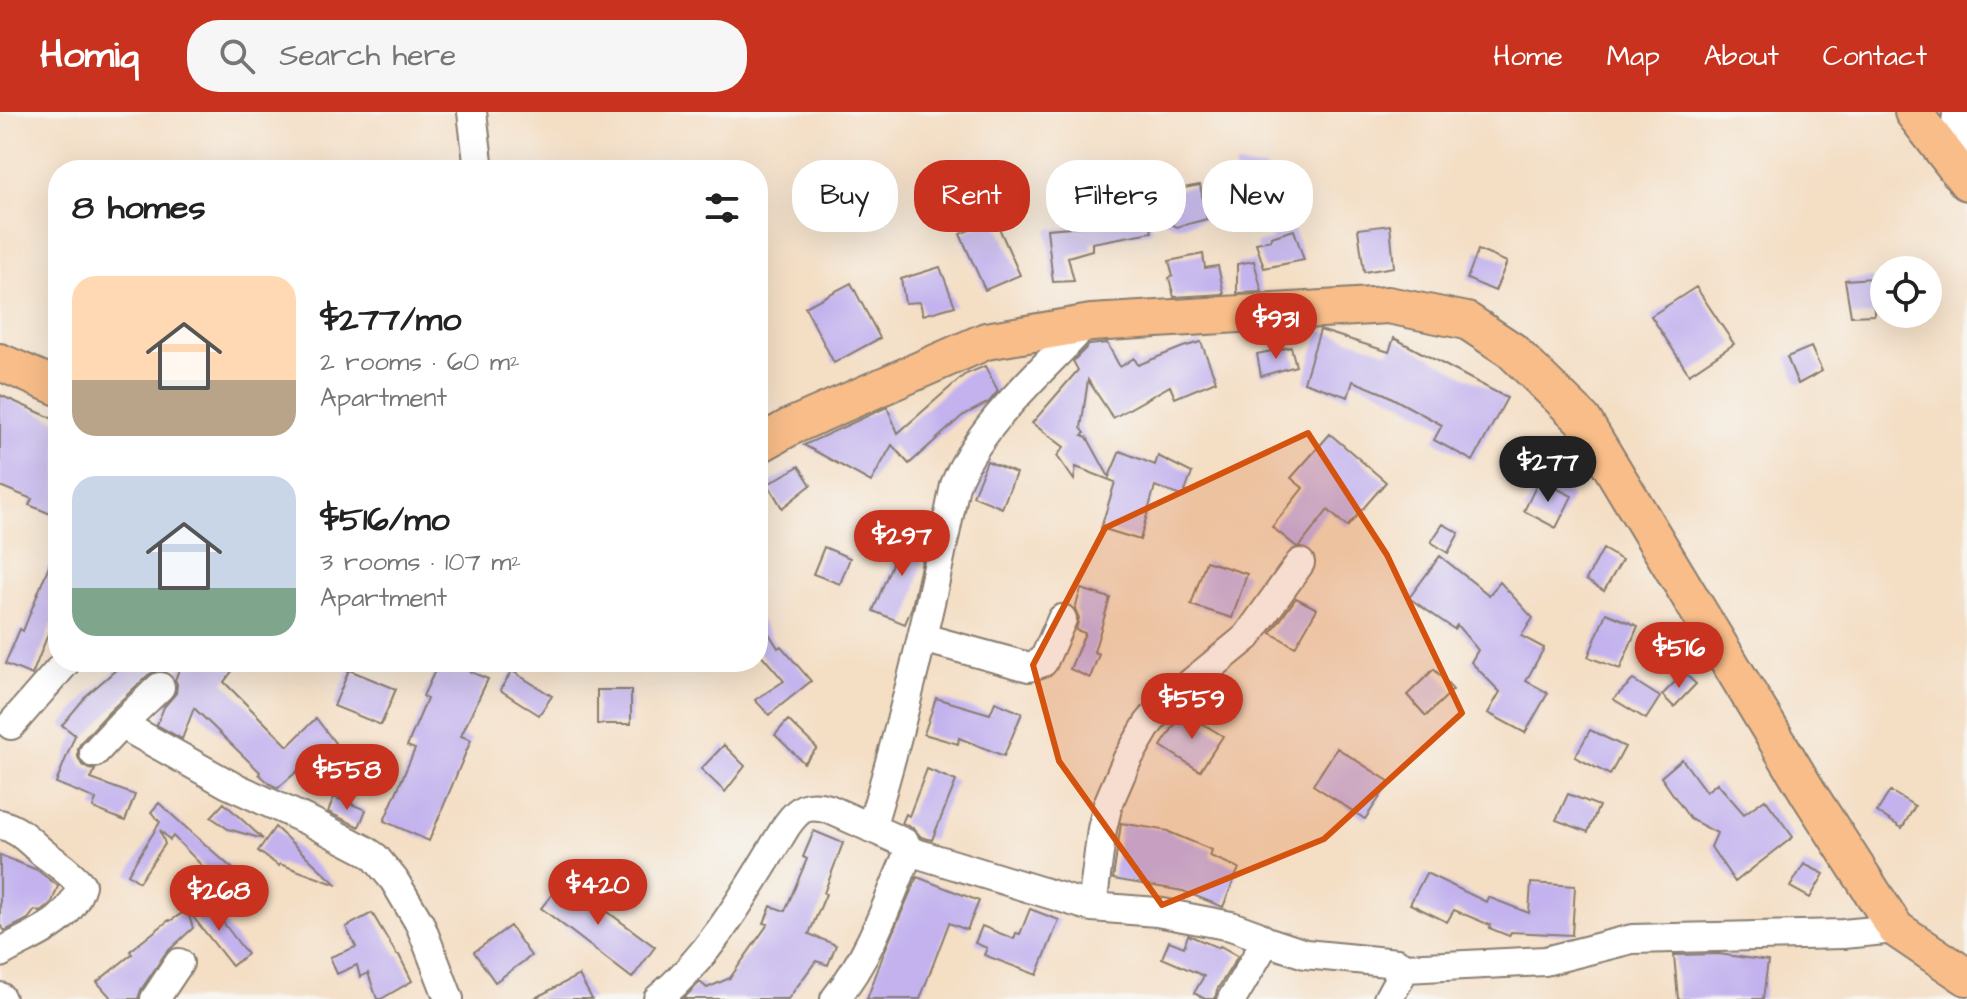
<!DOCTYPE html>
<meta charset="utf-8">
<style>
body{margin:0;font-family:"Architects Daughter",sans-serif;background:#f6f6f6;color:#222;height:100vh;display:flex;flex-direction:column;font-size:30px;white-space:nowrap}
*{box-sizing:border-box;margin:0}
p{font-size:26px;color:#767676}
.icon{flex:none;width:44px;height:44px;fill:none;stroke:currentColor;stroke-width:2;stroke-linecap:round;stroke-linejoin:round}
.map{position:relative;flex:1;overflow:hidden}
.panel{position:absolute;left:48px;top:48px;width:720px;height:512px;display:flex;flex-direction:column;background:#fff;border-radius:32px;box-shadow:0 8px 32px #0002}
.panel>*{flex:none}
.banner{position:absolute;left:792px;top:48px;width:760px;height:72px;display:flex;gap:16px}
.controls{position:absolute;left:1870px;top:144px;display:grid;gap:16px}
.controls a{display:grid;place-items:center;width:72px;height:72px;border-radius:50%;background:#fff;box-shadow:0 8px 32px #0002;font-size:40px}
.price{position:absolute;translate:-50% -68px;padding:0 18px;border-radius:28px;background:#c8321e;color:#fff;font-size:26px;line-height:52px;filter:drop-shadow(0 2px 4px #0008)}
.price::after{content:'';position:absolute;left:50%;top:48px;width:24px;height:18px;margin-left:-12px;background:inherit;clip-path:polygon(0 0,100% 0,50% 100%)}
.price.active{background:#222;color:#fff}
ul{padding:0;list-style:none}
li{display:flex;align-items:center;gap:24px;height:200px;padding:0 24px}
li span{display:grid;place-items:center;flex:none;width:224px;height:160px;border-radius:24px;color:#555}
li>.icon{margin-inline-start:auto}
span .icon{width:96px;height:96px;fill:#fffc;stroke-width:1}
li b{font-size:34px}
h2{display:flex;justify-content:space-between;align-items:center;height:96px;padding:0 24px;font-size:34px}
.tag{padding:0 28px;border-radius:32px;background:#fff;box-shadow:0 8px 32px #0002;font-size:28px;line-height:72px}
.tag.active{background:#c8321e;color:#fff}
header{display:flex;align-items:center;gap:48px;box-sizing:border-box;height:112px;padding:0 40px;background:#c8321e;color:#fff}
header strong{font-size:38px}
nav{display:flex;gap:44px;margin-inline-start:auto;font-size:28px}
.search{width:560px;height:72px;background:#f6f6f6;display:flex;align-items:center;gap:20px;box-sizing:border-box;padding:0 28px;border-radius:32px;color:#767676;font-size:30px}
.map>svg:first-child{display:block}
.building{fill:#c3b2ee}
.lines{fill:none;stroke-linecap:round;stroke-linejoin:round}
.minor-casing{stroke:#887d70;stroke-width:32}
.major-casing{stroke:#887d70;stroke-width:40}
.minor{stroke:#fff;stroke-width:28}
.major{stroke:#f8bd89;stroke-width:36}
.marked{fill:#d4530e;fill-opacity:0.2;stroke:#d4530e;stroke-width:6;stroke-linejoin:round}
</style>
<header>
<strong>Homiq</strong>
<div class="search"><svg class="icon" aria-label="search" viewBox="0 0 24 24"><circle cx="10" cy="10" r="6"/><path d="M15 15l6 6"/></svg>Search here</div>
<nav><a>Home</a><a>Map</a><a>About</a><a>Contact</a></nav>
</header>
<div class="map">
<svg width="1967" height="887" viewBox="0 0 1967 887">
<rect width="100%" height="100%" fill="#f6f6f2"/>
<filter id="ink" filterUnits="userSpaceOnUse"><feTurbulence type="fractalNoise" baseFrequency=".0125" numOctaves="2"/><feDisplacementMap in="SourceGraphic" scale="16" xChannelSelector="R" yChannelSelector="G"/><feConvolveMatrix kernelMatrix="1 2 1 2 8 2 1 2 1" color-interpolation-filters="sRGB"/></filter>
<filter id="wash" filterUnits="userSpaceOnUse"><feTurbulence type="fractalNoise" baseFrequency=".006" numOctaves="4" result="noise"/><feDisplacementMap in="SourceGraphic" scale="32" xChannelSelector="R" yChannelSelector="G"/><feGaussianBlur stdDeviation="1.8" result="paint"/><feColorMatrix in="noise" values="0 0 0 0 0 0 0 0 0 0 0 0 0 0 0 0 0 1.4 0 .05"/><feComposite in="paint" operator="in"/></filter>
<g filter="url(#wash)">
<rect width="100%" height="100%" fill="#f4dec4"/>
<g id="blocks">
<path class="building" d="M1235,53L1265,56L1266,93L1236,94Z
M1141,71L1146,92L1178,77L1200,73L1207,107L1177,115L1147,99L1152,120L1092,131V138L1068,145L1074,169L1053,170L1047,117L1109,112L1103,78Z
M995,107L1020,163L985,178L960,122Z
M1390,113L1394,155L1364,160L1358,117Z
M1294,118L1304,148L1264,156L1256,131L1271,128V125Z
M1478,138L1507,150L1495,179L1467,167Z
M1203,142L1205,156L1218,154L1224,182L1174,185L1169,166L1173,164L1169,149Z
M1254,149L1262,180L1237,181V152Z
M940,155L955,194L923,203L920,190L905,191L901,167Z
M1873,166L1874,203L1851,204L1845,168Z
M851,171L880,226L834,251L805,195Z
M1696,175L1734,232L1689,262L1651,204Z
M1320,218L1389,240L1394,226L1507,286L1473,349L1434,328L1442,313L1385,282L1353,269L1348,285L1304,270Z
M1201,230L1216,269L1175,286L1170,274L1113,306L1088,268L1081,316L1085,321L1082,323L1087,325L1109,365L1120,339L1155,353L1158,344L1192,361L1183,385L1155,374L1140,428L1101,416L1115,370L1076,355L1074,368L1057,344L1064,335L1032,311L1078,258L1073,249L1089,233L1107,231L1120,255L1134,246L1138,253L1183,235Z
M1291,235L1296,254L1261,264L1257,242Z
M1811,235L1822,259L1798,272L1787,245Z
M985,254L998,279L989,290L962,304L909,352L892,333L871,370L804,333L887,295L898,321L964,263Z
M0,283L58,309V405L29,393L32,387L0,374Z
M1330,322L1386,370L1347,415L1328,398L1300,434L1297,435L1272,415L1303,376L1291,366Z
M987,349L1016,361L1002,396L973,384Z
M799,354L811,373L782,396L768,372Z
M1539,368L1572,384L1556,416L1524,399Z
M1443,412L1459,421L1448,441L1431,430Z
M903,417L927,426L912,495L905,512L873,499L894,447L891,446Z
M57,433L58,514L52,512L32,563L5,552L20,517L23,519Z
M824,435L850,446L840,472L813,462Z
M1603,437L1622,448L1604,479L1586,468Z
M1440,444L1489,483L1500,470L1533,506L1521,524L1544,536L1526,569L1548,581L1525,621L1488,601L1500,580L1471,550L1478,538L1457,513L1454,517L1409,486Z
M1206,449L1247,462L1232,506L1191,493Z
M1081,477L1110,486L1094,540L1099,542L1090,566L1070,557L1085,521L1076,518L1079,506L1075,497Z
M1296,486L1317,497L1295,535L1271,521Z
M1606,501L1638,514L1620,557L1588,545Z
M758,504L778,536L781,534L811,569L769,603L755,588L784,569L758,539Z
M125,550H176L165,559L157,558L148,563L109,600L82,629L78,636V645L82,653L89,657L95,658L91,667L135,683L125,709L93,696L96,687L56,671L75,623L62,613L87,583Z
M182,550H239L224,570L288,634L316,606L335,631L305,656L303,654L278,676L270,672L259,662L260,660L194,596L182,627L157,613L164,595L176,581L177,572L175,568Z
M439,550H447L488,567L461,624L471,628L429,729L384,709L415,637L407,634L427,587L423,584Z
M1434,557L1453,578L1426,604L1407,583Z
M349,558L396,577L381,613L334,594Z
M512,559L552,584L539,603L500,578Z
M1684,561L1696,572L1674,595L1662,583Z
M1633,568L1660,585L1646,607L1613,587Z
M597,578H631V612H597Z
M936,586L990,602L995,590L1022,601L1004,644L959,626L958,632L924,622Z
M1183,600L1223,624L1200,659L1161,634Z
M788,608L817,636L804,651L775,623Z
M1590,618L1625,635L1610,663L1575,645Z
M724,633L745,654L725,680L701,657Z
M1337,636L1390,670L1365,707L1313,673Z
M1682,647L1706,680L1717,671L1744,702L1765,687L1793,725L1735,770L1711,735L1717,721L1690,707L1661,665Z
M927,657L956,669L932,728L921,725L913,716L902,711L906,702L909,704Z
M1890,679L1915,694L1902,716L1877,700Z
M1568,682L1599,694L1588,720L1556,708Z
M334,685L366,698L359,715L328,700Z
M159,691L182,712L251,773L231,789L214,772L217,769L173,724L170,728L160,718L165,732L139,770L128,762L160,710L151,700Z
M224,691L263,727L228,717L211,705Z
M1121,711L1169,719V720L1212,738L1210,744L1239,756L1223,795L1183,779L1113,767Z
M275,715L337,773L280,752L279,754L258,739Z
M814,719L843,731L824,781L826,782L809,822L836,833L828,853L816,849L788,887H683L700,870L707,876L730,866L768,812L764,811L771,794L785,799L807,747L803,745Z
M0,743L37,758L58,774L52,790L48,794L40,800L35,798L28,807L5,819L0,813Z
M1804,752L1824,762L1810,786L1790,775Z
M1426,761L1486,790L1488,785L1529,801L1531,771L1575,774L1572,823L1511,820L1509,824L1489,816L1490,813L1454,798L1447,810L1410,792Z
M568,763L600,788L597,792L655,835L632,866L541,796Z
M917,765L979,789L967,818L949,811L920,887H867L885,838Z
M207,789L247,842L232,854L190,801Z
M1030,797L1059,808L1037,863L984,843L987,836L975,831L982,814L1014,827L1016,821L1020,822Z
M187,798L193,816L165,842L141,878L138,887H112L97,870L132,842L130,839L169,808L170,809Z
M372,801L397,843H399L412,869L381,887H377L368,861L360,865L357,853L337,862L330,845L356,835L346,815Z
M510,814L531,844L495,870L474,840Z
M1188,823L1219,836L1220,834L1238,844L1217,878L1215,887H1205L1194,881L1204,864L1162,846L1169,829L1184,835Z
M1719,842L1768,849L1763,887H1678L1674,843Z
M579,863L592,887H533Z"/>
</g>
</g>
<g filter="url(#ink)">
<use href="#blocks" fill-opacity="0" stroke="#887d70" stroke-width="2"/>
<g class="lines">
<g class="minor-casing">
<path id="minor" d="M472,0L479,58
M1957,0L1956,13L1967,34
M923,526L1029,555L1043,550L1062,507
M121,612L228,672L311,710L365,738L375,745L394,768L420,812L449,887
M11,613L66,550
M94,641L121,612L160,575
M0,712C19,717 28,728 42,740C56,751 70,759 81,773C69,814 33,821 0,841
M871,716C905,603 932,489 955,373C977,317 1033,267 1075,223L1082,214
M1092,795L1102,717L1108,692L1127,648L1148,612L1163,594L1247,525L1300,451
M0,885L1,887
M155,887L179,851
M658,887C714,840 749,775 787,713C800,695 807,691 829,697L905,731L909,739L1092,795L1157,800L1231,814L1256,823L1266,829L1305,842L1397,851L1405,856L1545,849L1632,827L1843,822L1896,817
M835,887C870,844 888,790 909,739
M1232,887L1266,829
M1388,887L1405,856"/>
</g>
<g class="major-casing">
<path id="major" d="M1913,0L1967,70
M0,250L58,275
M758,333L790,315L986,229L1091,211L1388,193L1467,209L1511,238L1583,308L1809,682L1896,817L1967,865"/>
</g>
<use href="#minor" class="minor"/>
<use href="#major" class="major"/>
</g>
</g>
<path class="marked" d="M1308,321L1387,443L1462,601L1324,727L1162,793L1059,649L1033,553L1105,416Z"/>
</svg>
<div class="controls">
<a><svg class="icon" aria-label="locate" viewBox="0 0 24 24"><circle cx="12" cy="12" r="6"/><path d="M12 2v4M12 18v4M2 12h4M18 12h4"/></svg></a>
</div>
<b class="price" style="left:1276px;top:249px">$931</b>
<b class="price active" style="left:1548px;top:392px">$277</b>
<b class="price" style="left:902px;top:466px">$297</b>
<b class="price" style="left:1679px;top:578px">$516</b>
<b class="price" style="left:1192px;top:629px">$559</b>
<b class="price" style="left:347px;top:700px">$558</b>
<b class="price" style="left:598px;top:815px">$420</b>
<b class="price" style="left:219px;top:821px">$268</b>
<div class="banner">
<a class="tag">Buy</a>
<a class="tag active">Rent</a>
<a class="tag">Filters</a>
<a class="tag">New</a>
</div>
<section class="panel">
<h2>8 homes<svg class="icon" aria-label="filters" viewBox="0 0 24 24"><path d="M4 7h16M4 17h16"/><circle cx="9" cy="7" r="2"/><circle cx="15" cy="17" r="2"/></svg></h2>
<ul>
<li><span style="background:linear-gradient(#ffd9b3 65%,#b9a48a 0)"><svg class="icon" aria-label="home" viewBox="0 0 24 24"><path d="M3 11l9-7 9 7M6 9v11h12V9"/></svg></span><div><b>$277/mo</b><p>2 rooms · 60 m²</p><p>Apartment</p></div></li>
<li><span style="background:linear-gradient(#c9d6e8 70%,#7fa58c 0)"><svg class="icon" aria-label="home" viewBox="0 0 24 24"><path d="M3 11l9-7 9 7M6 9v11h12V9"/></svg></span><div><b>$516/mo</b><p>3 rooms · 107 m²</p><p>Apartment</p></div></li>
</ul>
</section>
</div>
